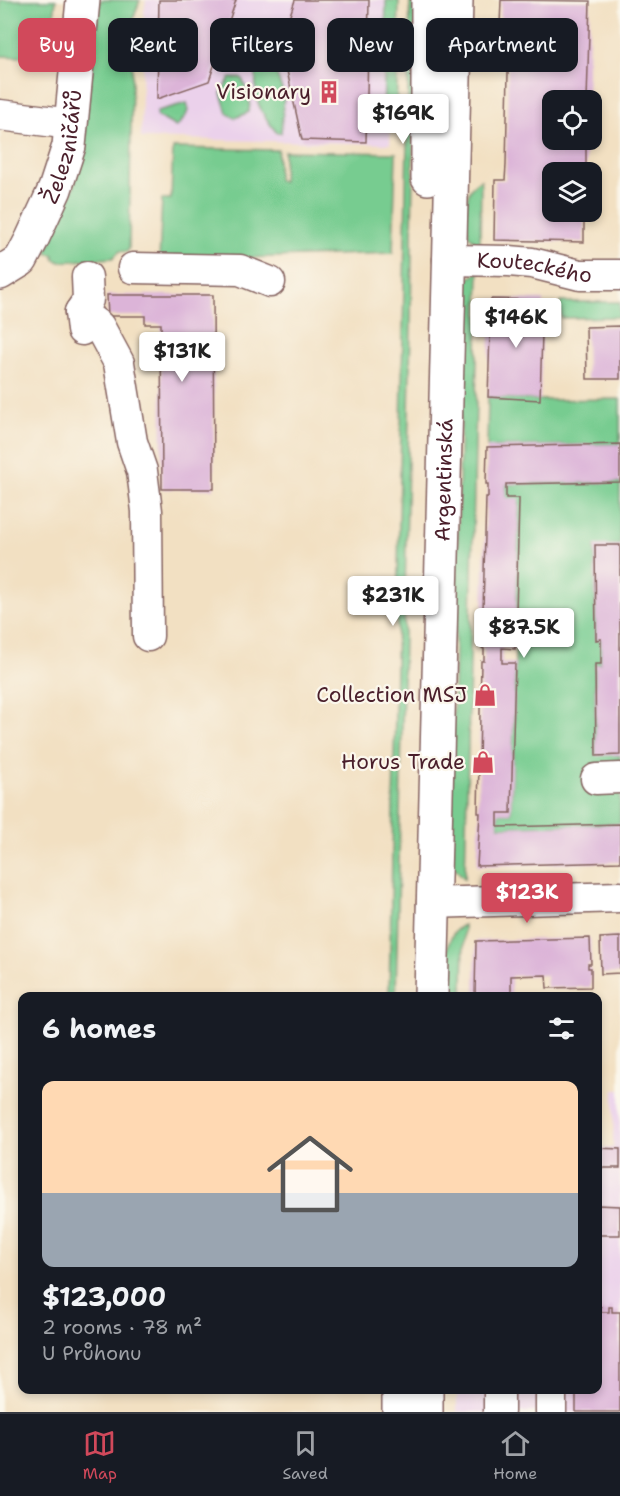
<!DOCTYPE html>
<meta charset="utf-8">
<style>
body{margin:0;font-family:"Shantell Sans",sans-serif;background:#20242c;color:#f1f3f6;height:100vh;display:flex;flex-direction:column;font-size:22px;white-space:nowrap}
*{box-sizing:border-box;margin:0}
p{font-size:20px;color:#9ea1a6}
.icon{flex:none;width:33px;height:33px;fill:none;stroke:currentColor;stroke-width:2;stroke-linecap:round;stroke-linejoin:round}
.map{position:relative;flex:1;overflow:hidden}
.details{position:absolute;left:18px;top:992px;width:584px;height:402px;display:flex;flex-direction:column;background:#171b24;border-radius:12px;box-shadow:0 3px 9px #0003}
.details>*{flex:none}
.guide{position:absolute;left:18px;top:18px;width:585px;height:54px;display:flex;gap:12px}
.fabs{position:absolute;left:542px;top:90px;display:grid;gap:12px}
.fabs a{display:grid;place-items:center;width:60px;height:60px;border-radius:12px;background:#171b24;box-shadow:0 3px 9px #0003;font-size:30px}
.price{position:absolute;translate:-50% -51px;padding:0 14px;border-radius:6px;background:#fff;color:#222;font-size:20px;line-height:39px;filter:drop-shadow(0 2px 3px #0008)}
.price::after{content:'';position:absolute;left:50%;top:36px;width:18px;height:14px;margin-left:-9px;background:inherit;clip-path:polygon(0 0,100% 0,50% 100%)}
.price.active{background:#d1495b;color:#fff}
ul{padding:0;list-style:none}
li{display:grid;align-content:center;gap:12px;height:318px;padding:0 24px}
li+li{border-top:2px solid #363941}
li span{display:grid;place-items:center;height:186px;border-radius:12px;color:#555}
li>.icon{margin-inline-start:auto}
span .icon{width:108px;height:108px;fill:#fffc;stroke-width:1}
li b{font-size:26px}
h2{display:flex;justify-content:space-between;align-items:center;height:72px;padding:0 24px;font-size:26px}
.tag{padding:0 21px;border-radius:12px;background:#171b24;box-shadow:0 3px 9px #0003;font-size:21px;line-height:54px}
.tag.active{background:#d1495b;color:#fff}
.dock{display:flex;justify-content:space-around;align-items:center;height:84px;border-top:2px solid #363941;background:#171b24;font-size:16px;color:#9ea1a6}
.dock a{display:grid;justify-items:center;gap:3px}
.dock .active{color:#d1495b}
.map>svg:first-child{display:block}
.built{fill:#ebd1eb}
.green{fill:#77cc90;stroke:#60765e;stroke-width:1.5}
.building{fill:#dcb4d8}
.lines{fill:none;stroke-linecap:round;stroke-linejoin:round}
.minor-casing{stroke:#856360;stroke-width:33}
.major-casing{stroke:#856360;stroke-width:36}
.minor{stroke:#fff;stroke-width:30}
.major{stroke:#fff;stroke-width:33}
.labels{text-anchor:middle;stroke-width:4.5;stroke-linejoin:round;paint-order:stroke}
.poi-label{font-size:21px;fill:#4a1f2b;stroke:#fbf7ec;text-anchor:end}
.street-label{font-size:21px;fill:#4a1f2b;stroke:#fbf7ec}
</style>
<div class="map">
<svg width="620" height="1412" viewBox="0 0 620 1412">
<rect width="100%" height="100%" fill="#fbf7ec"/>
<filter id="ink" filterUnits="userSpaceOnUse"><feTurbulence type="fractalNoise" baseFrequency=".0167" numOctaves="2"/><feDisplacementMap in="SourceGraphic" scale="12" xChannelSelector="R" yChannelSelector="G"/><feConvolveMatrix kernelMatrix="1 2 1 2 8 2 1 2 1" color-interpolation-filters="sRGB"/></filter>
<filter id="wash" filterUnits="userSpaceOnUse"><feTurbulence type="fractalNoise" baseFrequency=".008" numOctaves="4" result="noise"/><feDisplacementMap in="SourceGraphic" scale="24" xChannelSelector="R" yChannelSelector="G"/><feGaussianBlur stdDeviation="1.35" result="paint"/><feColorMatrix in="noise" values="0 0 0 0 0 0 0 0 0 0 0 0 0 0 0 0 0 1.4 0 .05"/><feComposite in="paint" operator="in"/></filter>
<g filter="url(#wash)">
<rect width="100%" height="100%" fill="#f2e0c2"/>
<path class="built" d="M146,0H394L390,144L141,138L144,13Z
M614,1090H620V1412H457V1389H597V1148H613Z"/>
<path class="green" d="M0,0H56L49,58L0,56Z
M100,0H140L133,20L129,248L127,252L120,251L113,258L60,262L54,259V255L46,253L74,186L80,161Z
M386,0H399L396,121L383,120Z
M410,0H415L411,326L396,996H389Z
M272,61L284,95L281,133H277C259,110 254,102 256,73Z
M230,78H242L250,100L249,112L235,118L227,113L221,93Z
M187,103C191,113 183,120 176,127L157,116V111Z
M173,148L278,150V180L283,181L284,151L396,153L393,253L159,261L162,199H171Z
M481,180L480,246L469,236C465,220 462,187 481,180Z
M479,271L465,879L451,864L450,843L464,288L466,281Z
M560,302H620V317L561,318Z
M488,397L540,400L620,399V444L487,447Z
M620,482V545L595,546L596,639H601V664H595L596,755H620V824L498,827V813H511L519,502L506,498V484Z
M464,925L463,996H447C447,975 440,935 464,925Z"/>
<g id="blocks">
<path class="building" d="M159,0H236L209,81L157,99Z
M295,0H369L366,142L302,140L281,43Z
M501,0L590,1L587,100H552V140H586V172H552V212H584V242L494,240L495,180H505L506,165L509,25H500Z
M107,295H213L214,489H162L161,324H145V316H108Z
M491,299L543,300L540,400L488,397Z
M620,326V379H587L586,327Z
M620,444V482L506,484V498H519V502L515,649L502,648V663H515L511,813H498V827L620,824V862L477,866L480,813H478L481,661H484V649L482,648L486,497H488V484H486L487,447Z
M595,545H620V755L596,756L595,664H601V639L596,640Z
M620,937V973L601,974L600,938Z
M590,938L591,964H588V968H591V987L547,988L546,975L511,976V996H475L476,941Z
M597,1148L620,1149V1168H597Z
M597,1205L620,1206V1235H597Z
M597,1307H601V1312H609V1307H612V1312H620V1412H576V1389H597Z"/>
</g>
</g>
<g filter="url(#ink)">
<use href="#blocks" fill-opacity="0" stroke="#856360" stroke-width="1.5"/>
<g class="lines">
<g class="minor-casing">
<g id="minor">
<path d="M0,115L71,124"/>
<path id="s1" d="M448,260L509,261L532,263L580,275H620"/>
<path d="M133,268L240,270L270,282"/>
<path d="M80,312L99,326L119,363L132,442L142,471L147,511L148,636"/>
<path d="M82,330L80,312L88,300L87,277"/>
<path d="M596,779L620,778"/>
<path d="M432,903L620,897"/>
<path d="M499,1389V1412"/>
<path d="M551,1412V1389"/>
</g>
</g>
<g class="major-casing">
<g id="major">
<path d="M428,178V0"/>
<path id="s2" d="M0,273L21,260L32,239L55,189L69,146L83,0"/>
<path id="s3" d="M431,996L456,0"/>
<path d="M399,1412V1389"/>
<path d="M426,1412V1389"/>
</g>
</g>
<use href="#minor" class="minor"/>
<use href="#major" class="major"/>
</g>
</g>
<defs>
<g id="building-bare" transform="scale(1.8)"><path d="M-4-6H4V6H1V3H-1V6H-4ZM-2.5-4.3h1.7v1.8h-1.7ZM.8-4.3h1.7v1.8H.8ZM-2.5-1h1.7V.8h-1.7ZM.8-1h1.7V.8H.8Z" fill="#d1495b" stroke="#fbf7ec" stroke-width="2.5" paint-order="stroke"/></g>
<g id="shop-bare" transform="scale(1.8)"><path d="M-5-2.5h2.3a2.7 3.5 0 0 1 5.4 0H5L5.5 6h-11ZM-1.5-2.5h3a1.5 2.3 0 0 0-3 0Z" fill="#d1495b" stroke="#fbf7ec" stroke-width="2.5" paint-order="stroke"/></g>
</defs>
<g fill-rule="evenodd">
<use href="#building-bare" x="329" y="92"/>
<use href="#shop-bare" x="485" y="695"/>
<use href="#shop-bare" x="483" y="762"/>
</g>
<g class="labels">
<g class="poi-label">
<text x="311" y="99">Visionary</text>
<text x="467" y="702">Collection MSJ</text>
<text x="465" y="769">Horus Trade</text>
</g>
<g class="street-label">
<text dy="7" stroke="none"><textPath href="#s2" startOffset="147">Železničářů</textPath></text>
<text dy="7" stroke="none"><textPath href="#s1" startOffset="87">Kouteckého</textPath></text>
<text dy="7" stroke="none"><textPath href="#s3" startOffset="516">Argentinská</textPath></text>
</g>
</g>
</svg>
<div class="fabs">
<a><svg class="icon" aria-label="locate" viewBox="0 0 24 24"><circle cx="12" cy="12" r="6"/><path d="M12 2v4M12 18v4M2 12h4M18 12h4"/></svg></a>
<a><svg class="icon" aria-label="layers" viewBox="0 0 24 24"><path d="M12 4l9 5-9 5-9-5zM3 14l9 5 9-5"/></svg></a>
</div>
<b class="price" style="left:403px;top:145px">$169K</b>
<b class="price" style="left:516px;top:349px">$146K</b>
<b class="price" style="left:182px;top:383px">$131K</b>
<b class="price" style="left:393px;top:627px">$231K</b>
<b class="price" style="left:524px;top:659px">$87.5K</b>
<b class="price active" style="left:527px;top:924px">$123K</b>
<div class="guide">
<a class="tag active">Buy</a>
<a class="tag">Rent</a>
<a class="tag">Filters</a>
<a class="tag">New</a>
<a class="tag">Apartment</a>
</div>
<section class="details">
<h2>6 homes<svg class="icon" aria-label="filters" viewBox="0 0 24 24"><path d="M4 7h16M4 17h16"/><circle cx="9" cy="7" r="2"/><circle cx="15" cy="17" r="2"/></svg></h2>
<ul>
<li><span style="background:linear-gradient(#ffd9b3 60%,#9aa5b1 0)"><svg class="icon" aria-label="home" viewBox="0 0 24 24"><path d="M3 11l9-7 9 7M6 9v11h12V9"/></svg></span><div><b>$123,000</b><p>2 rooms · 78 m²</p><p>U Průhonu</p></div></li>
</ul>
</section>
</div>
<nav class="dock">
<a class="active"><svg class="icon" aria-label="map" viewBox="0 0 24 24"><path d="M3 6l6-2 6 2 6-2v14l-6 2-6-2-6 2zM9 4v14M15 6v14"/></svg>Map</a>
<a><svg class="icon" aria-label="saved" viewBox="0 0 24 24"><path d="M7 4h10v16l-5-4-5 4z"/></svg>Saved</a>
<a><svg class="icon" aria-label="home" viewBox="0 0 24 24"><path d="M3 11l9-7 9 7M6 9v11h12V9"/></svg>Home</a>
</nav>
